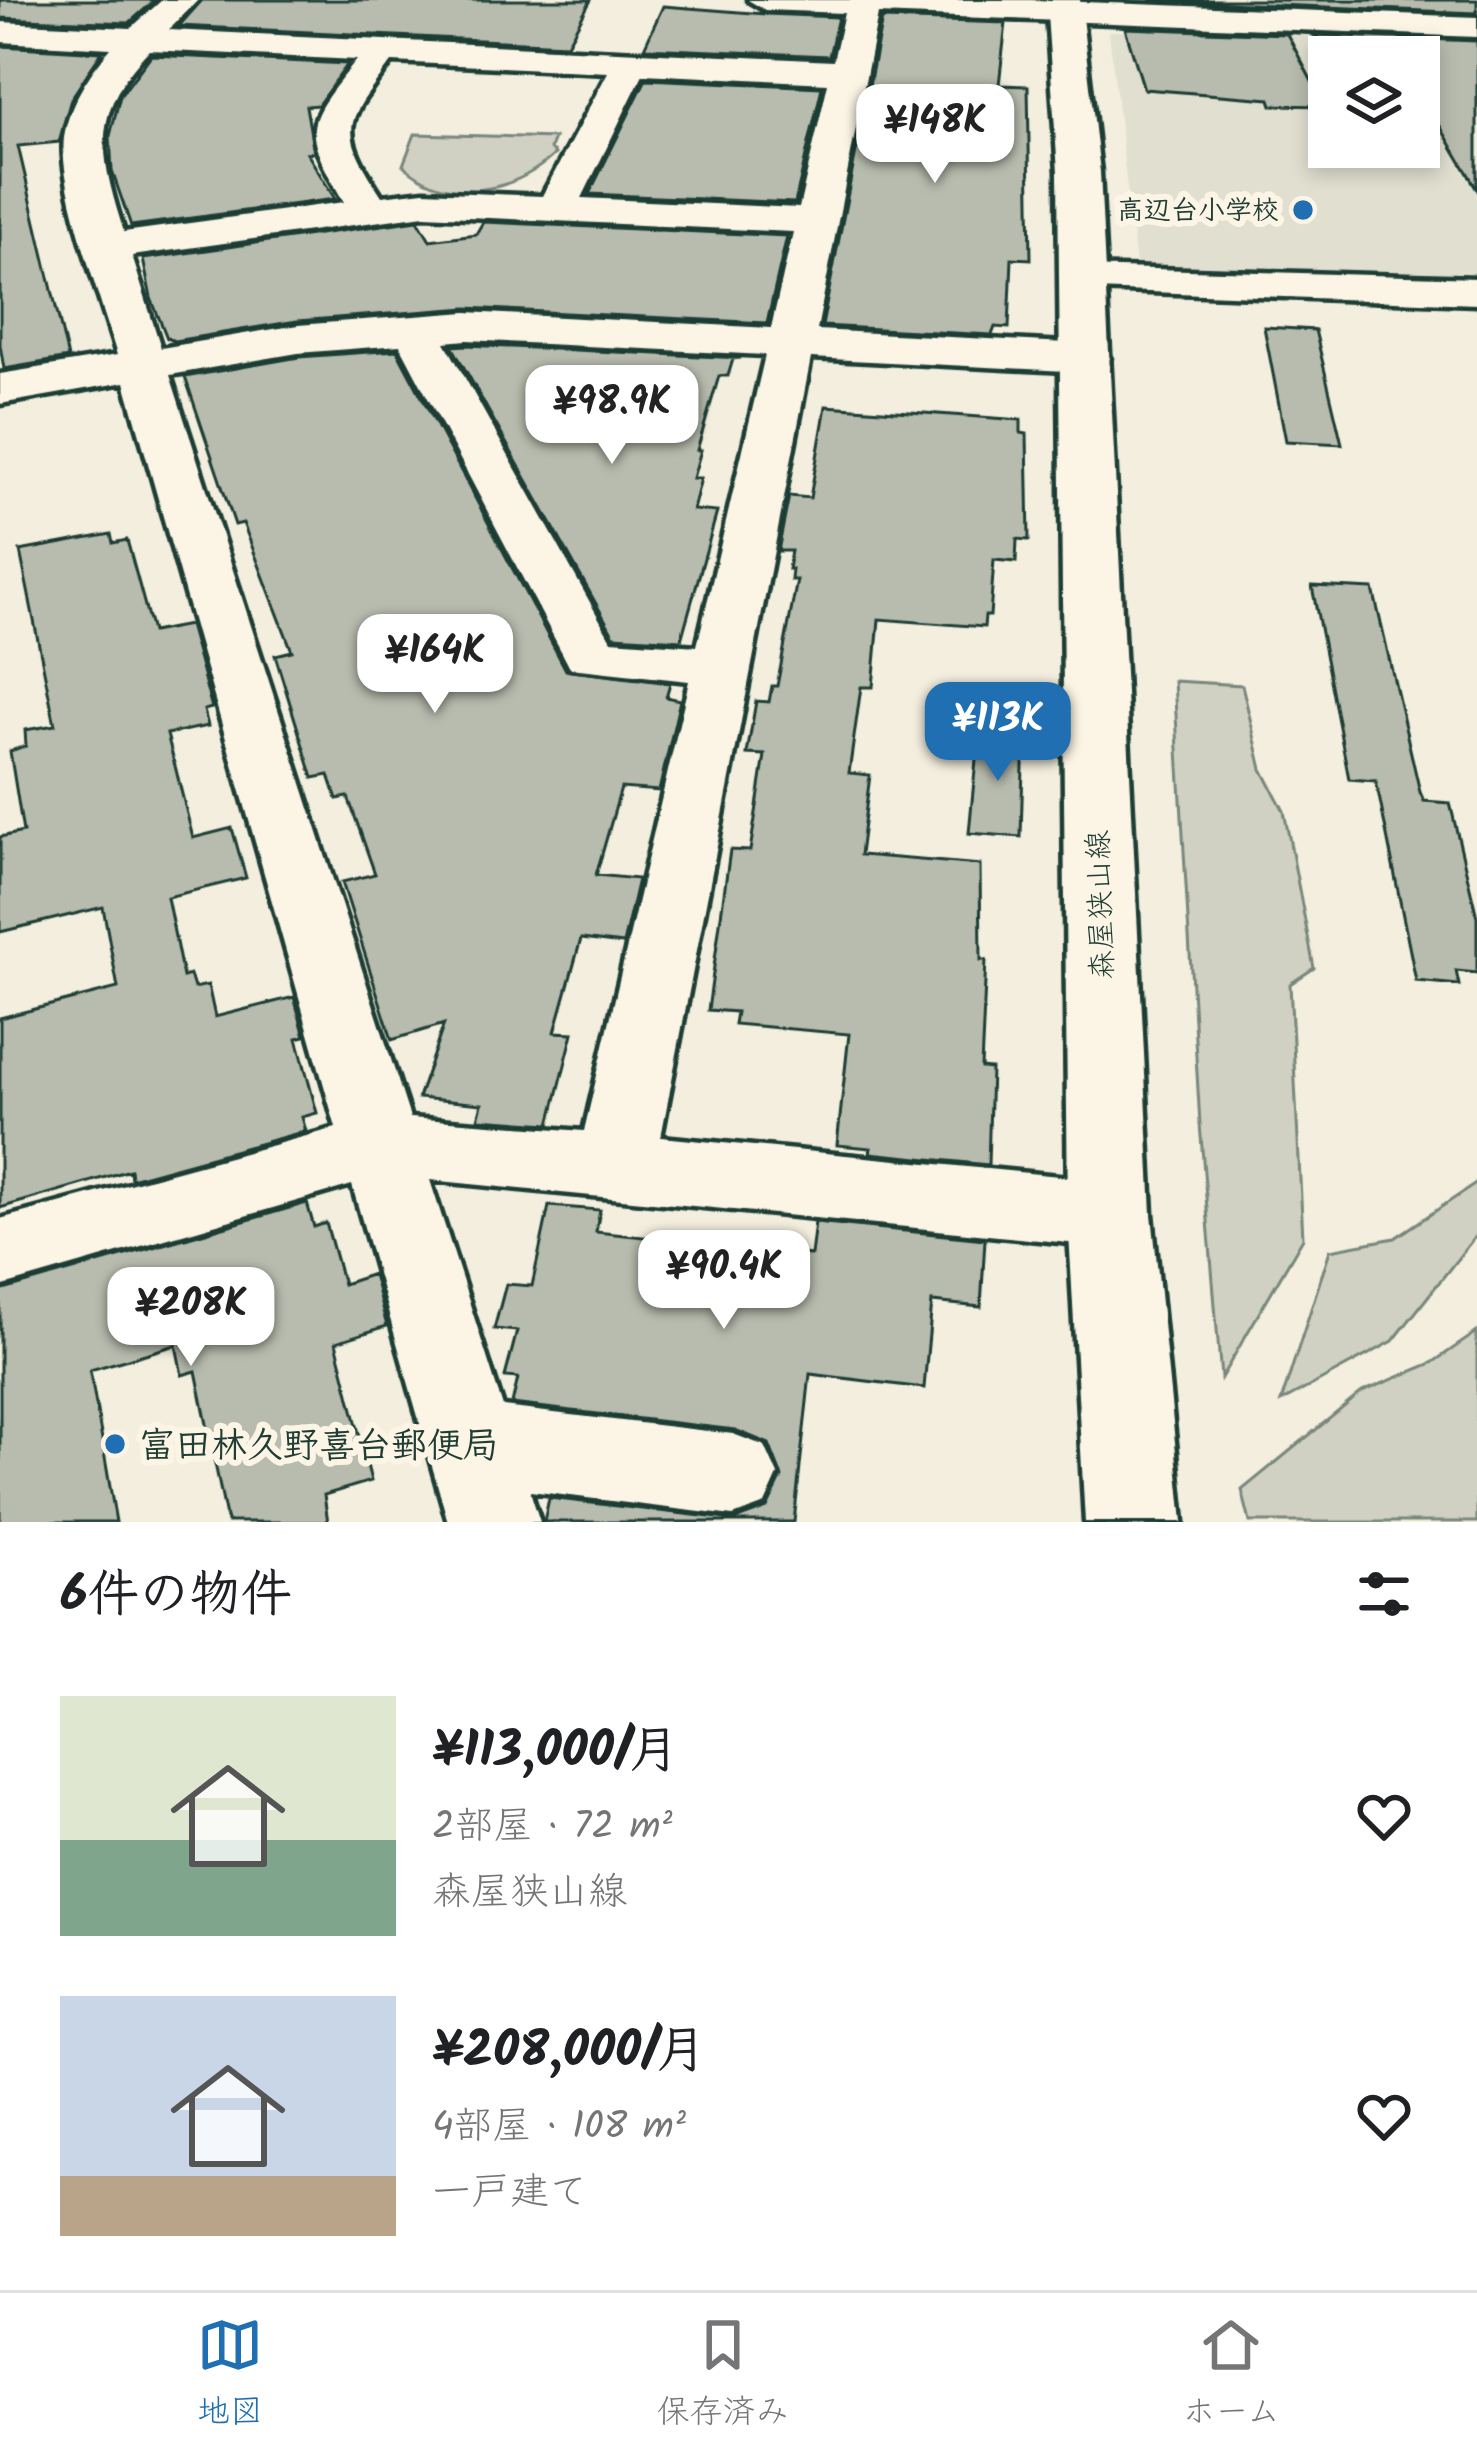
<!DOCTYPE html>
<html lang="ja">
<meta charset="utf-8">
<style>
body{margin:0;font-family:Kalam,"Klee One",sans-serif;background:#f2f2f2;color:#202124;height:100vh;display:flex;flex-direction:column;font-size:45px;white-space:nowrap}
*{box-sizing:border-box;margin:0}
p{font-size:39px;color:#757577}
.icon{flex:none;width:66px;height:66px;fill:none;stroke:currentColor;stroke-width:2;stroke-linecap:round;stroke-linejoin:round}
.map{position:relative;height:1522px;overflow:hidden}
.side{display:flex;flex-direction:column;background:#fff;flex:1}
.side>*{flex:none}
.buttons{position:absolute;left:1308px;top:36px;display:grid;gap:24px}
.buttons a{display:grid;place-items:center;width:132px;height:132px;border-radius:0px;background:#fff;box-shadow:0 6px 18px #0003;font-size:60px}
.price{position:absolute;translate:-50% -102px;padding:0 27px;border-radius:24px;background:#fff;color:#222;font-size:39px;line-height:78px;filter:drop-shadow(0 3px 6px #0008)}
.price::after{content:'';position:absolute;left:50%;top:72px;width:36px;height:27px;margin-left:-18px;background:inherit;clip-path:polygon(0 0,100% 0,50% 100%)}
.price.active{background:#1f6fb2;color:#fff}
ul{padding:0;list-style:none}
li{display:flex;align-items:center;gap:36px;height:300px;padding:0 60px}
li span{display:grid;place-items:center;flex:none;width:336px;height:240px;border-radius:0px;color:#555}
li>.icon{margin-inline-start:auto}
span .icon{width:144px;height:144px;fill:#fffc;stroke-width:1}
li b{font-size:51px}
h2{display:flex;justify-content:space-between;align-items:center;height:144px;padding:0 60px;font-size:51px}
.dock{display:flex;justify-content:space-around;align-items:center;height:168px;border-top:3px solid #e0e0e0;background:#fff;font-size:33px;color:#757577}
.dock a{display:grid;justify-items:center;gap:6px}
.dock .active{color:#1f6fb2}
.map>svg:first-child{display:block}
.built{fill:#e1dfd0;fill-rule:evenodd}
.green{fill:#d0d1c2;stroke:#78877b;stroke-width:3}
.building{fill:#b8bcae;stroke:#1f3d34;stroke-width:3}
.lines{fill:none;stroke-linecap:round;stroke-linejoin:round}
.minor-casing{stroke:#1f3d34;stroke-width:9}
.major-casing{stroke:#1f3d34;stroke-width:9}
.minor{fill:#fcf5e5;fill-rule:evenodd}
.major{fill:#fcf5e5;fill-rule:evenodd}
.poi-dot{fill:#1f6fb2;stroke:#fcf5e5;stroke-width:4.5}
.labels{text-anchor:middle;stroke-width:12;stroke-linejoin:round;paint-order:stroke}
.far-poi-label{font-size:27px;font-weight:bold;fill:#1f3d34;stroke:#fcf5e5;text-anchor:end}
.street-label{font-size:30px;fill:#1f3d34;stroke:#fcf5e5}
.near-poi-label{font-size:36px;font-weight:bold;fill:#1f3d34;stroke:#fcf5e5;text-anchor:start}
</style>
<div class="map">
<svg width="1477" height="1522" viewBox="0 0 1477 1522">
<rect width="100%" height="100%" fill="#f3eede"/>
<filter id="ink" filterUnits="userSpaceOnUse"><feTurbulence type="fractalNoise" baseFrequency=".00833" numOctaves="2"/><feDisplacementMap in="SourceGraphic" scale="24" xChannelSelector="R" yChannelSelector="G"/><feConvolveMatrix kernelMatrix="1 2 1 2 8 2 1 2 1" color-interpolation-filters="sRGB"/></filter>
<g filter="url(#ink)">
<path class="built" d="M1109,31L1477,40V282L1137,274ZM1329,57H1419V147H1329Z"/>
<path class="green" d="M415,134L554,138L550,149L555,154C513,193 449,206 403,165Z
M1174,681L1242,685L1262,769L1284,811L1314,968L1290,984L1303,1238L1221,1378L1200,1124Z
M1477,1183V1234L1393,1341L1281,1402L1330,1250L1395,1238Z
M1477,1332V1522H1250L1242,1490L1362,1392L1432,1363Z"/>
<path class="building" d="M0,0H155L129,23L0,18Z
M202,0H591L567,44L179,26Z
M1149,0H1477V13Z
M663,6L765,14L838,17L829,56L644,48Z
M882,19L1006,23L999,85L1028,86L1031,259L1012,258L1009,328L995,327L992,335L822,326Z
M1125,28L1287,34L1325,106L1272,105L1270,99L1144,89Z
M1313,35L1477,41V189L1430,109H1419V57H1348Z
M0,46L102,52L71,99L59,142L18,146L68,358L4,369L0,345Z
M151,55L348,64L318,105L306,106L314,152L307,153L335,199L131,226L112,171L110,136L120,96Z
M646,79L822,87L795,203L589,194Z
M418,220L430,240L476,234L483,222L787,236L767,323L467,308L297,321L174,341L167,338L151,298L143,259Z
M1264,327L1315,330L1342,444L1286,441Z
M467,345L741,358L733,359L728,376H719L697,450H701L693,478H701L693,510L717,512L681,640L614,636L452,346Z
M397,350L566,670L670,683L666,697L680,700L659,791L621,788L596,875L638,879L623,944L581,939L555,1032L573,1033L550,1124L478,1119L482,1104L418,1098L444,1024L392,1040L342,882L375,874L348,797L337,799L329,775L313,778L275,655L292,651L243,523L235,525L185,377L299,357Z
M826,406L1021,420V433L1027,434L1029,540L1017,539L1016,562L994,560L990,616H985L984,627L879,619L873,687H861L849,773L870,775L860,855L980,865L981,960H986L981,1068L991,1069L988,1165L870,1153L871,1148L837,1145L849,1034L734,1024L736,1012L708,1010L730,850L750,851L765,755L747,754L756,701L769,702L772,686H777L797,580H791L792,569H788L791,551H778L789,496L810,498Z
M111,534L113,543L127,540L152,632L189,625L212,708L204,710L208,726L167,734L193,838L232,828L246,878L167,897L183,977L190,975L194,988L208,985L215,1017L294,997L305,1036L297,1038L317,1113L302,1117L306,1131L131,1179L130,1170L0,1208V1018L118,988L103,907L0,932V837L23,832L10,751L26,746L25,730L55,725L20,551Z
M1312,586L1373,589L1420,792L1424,801L1450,803L1477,917V973L1456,971L1459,985L1416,981L1376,781L1349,779Z
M979,728L1024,731L1021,837L969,833Z
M307,1203L314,1227L326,1223L343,1284L373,1274L387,1326L336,1342L371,1481L324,1495L328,1522H227L196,1371L182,1375L176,1345L90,1370L116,1522H0V1291Z
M549,1206L600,1210L596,1232L811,1255L815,1222L985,1239L981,1307L932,1302L924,1388L810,1374L794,1522H544L549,1498L735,1520L767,1508L782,1477L769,1444L735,1430L512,1404L518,1378L505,1377L517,1331L494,1329L506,1284L532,1286Z"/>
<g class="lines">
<g class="minor-casing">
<path id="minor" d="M162,0H198L169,30L833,61L844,13L765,10L748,0H1031L1477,17V37L878,14L817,330L1086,344L1103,348L1110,358L1103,368L1086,372L811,358L661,1137L1110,1181L1139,1191L1150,1214L1139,1237L1110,1247L430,1180L503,1407L733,1434L765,1446L778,1475L765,1504L733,1516L530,1491L540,1522H448L352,1185L0,1287V1219L336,1128L125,382L0,404V374L117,355C102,303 58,185 64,138C69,103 89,74 111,48L0,42V22L131,28ZM149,50L357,60C304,125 300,127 344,202L124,232C100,157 89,112 149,50ZM392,62L608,72L542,196L424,191L382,196C337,127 345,123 392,62ZM643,74L828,83L799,208L582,198ZM424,215L793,232L771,328L467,312L298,325L161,348L132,256ZM467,340L765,355L697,646L611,640L445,342ZM400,345L570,668L689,681L584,1131L410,1118L170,375L298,353Z
M1083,267L1477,278V304L1067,289L1061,280L1067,271Z"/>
</g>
<g class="major-casing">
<path id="major" d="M1046,0H1080L1100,172L1152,1214L1183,1522H1085L1068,1214L1058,172Z"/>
</g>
<use href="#minor" class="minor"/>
<use href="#major" class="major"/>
</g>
</g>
<g class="poi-dot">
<circle cx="1303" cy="210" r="12"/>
<circle cx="115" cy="1444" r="12"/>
</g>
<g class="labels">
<g class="far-poi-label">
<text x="1279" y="219">高辺台小学校</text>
</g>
<g class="street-label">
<text transform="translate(1100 905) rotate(-92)" y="10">森屋狭山線</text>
</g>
<g class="near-poi-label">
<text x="139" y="1457">富田林久野喜台郵便局</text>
</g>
</g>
</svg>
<div class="buttons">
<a><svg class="icon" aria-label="layers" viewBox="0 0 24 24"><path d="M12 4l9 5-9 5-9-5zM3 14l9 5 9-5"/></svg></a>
</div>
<b class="price" style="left:935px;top:186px">¥148K</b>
<b class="price" style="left:612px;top:467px">¥98.9K</b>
<b class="price" style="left:435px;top:716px">¥164K</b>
<b class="price active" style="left:998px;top:784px">¥113K</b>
<b class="price" style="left:724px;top:1332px">¥90.4K</b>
<b class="price" style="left:191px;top:1369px">¥208K</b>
</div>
<section class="side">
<h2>6件の物件<svg class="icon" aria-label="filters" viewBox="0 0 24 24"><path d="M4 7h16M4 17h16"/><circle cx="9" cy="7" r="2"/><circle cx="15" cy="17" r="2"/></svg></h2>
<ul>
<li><span style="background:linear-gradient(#dfe7d0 60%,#7fa58c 0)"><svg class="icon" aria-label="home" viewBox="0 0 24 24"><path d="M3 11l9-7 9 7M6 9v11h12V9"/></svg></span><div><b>¥113,000/月</b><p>2部屋 · 72 m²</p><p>森屋狭山線</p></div><svg class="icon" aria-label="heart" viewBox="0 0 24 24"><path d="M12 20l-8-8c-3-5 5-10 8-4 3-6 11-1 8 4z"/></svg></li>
<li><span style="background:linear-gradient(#c9d6e8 75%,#b9a48a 0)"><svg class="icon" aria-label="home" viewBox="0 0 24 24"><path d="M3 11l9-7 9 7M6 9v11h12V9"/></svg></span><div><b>¥208,000/月</b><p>4部屋 · 108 m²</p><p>一戸建て</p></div><svg class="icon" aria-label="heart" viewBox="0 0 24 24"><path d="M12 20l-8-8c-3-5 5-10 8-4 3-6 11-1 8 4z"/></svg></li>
</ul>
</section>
<nav class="dock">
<a class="active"><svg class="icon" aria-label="map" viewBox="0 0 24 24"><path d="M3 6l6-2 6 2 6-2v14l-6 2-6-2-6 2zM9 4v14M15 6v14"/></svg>地図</a>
<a><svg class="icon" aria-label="saved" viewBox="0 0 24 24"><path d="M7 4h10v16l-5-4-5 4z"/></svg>保存済み</a>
<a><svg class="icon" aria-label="home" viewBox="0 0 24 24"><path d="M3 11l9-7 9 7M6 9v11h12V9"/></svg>ホーム</a>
</nav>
